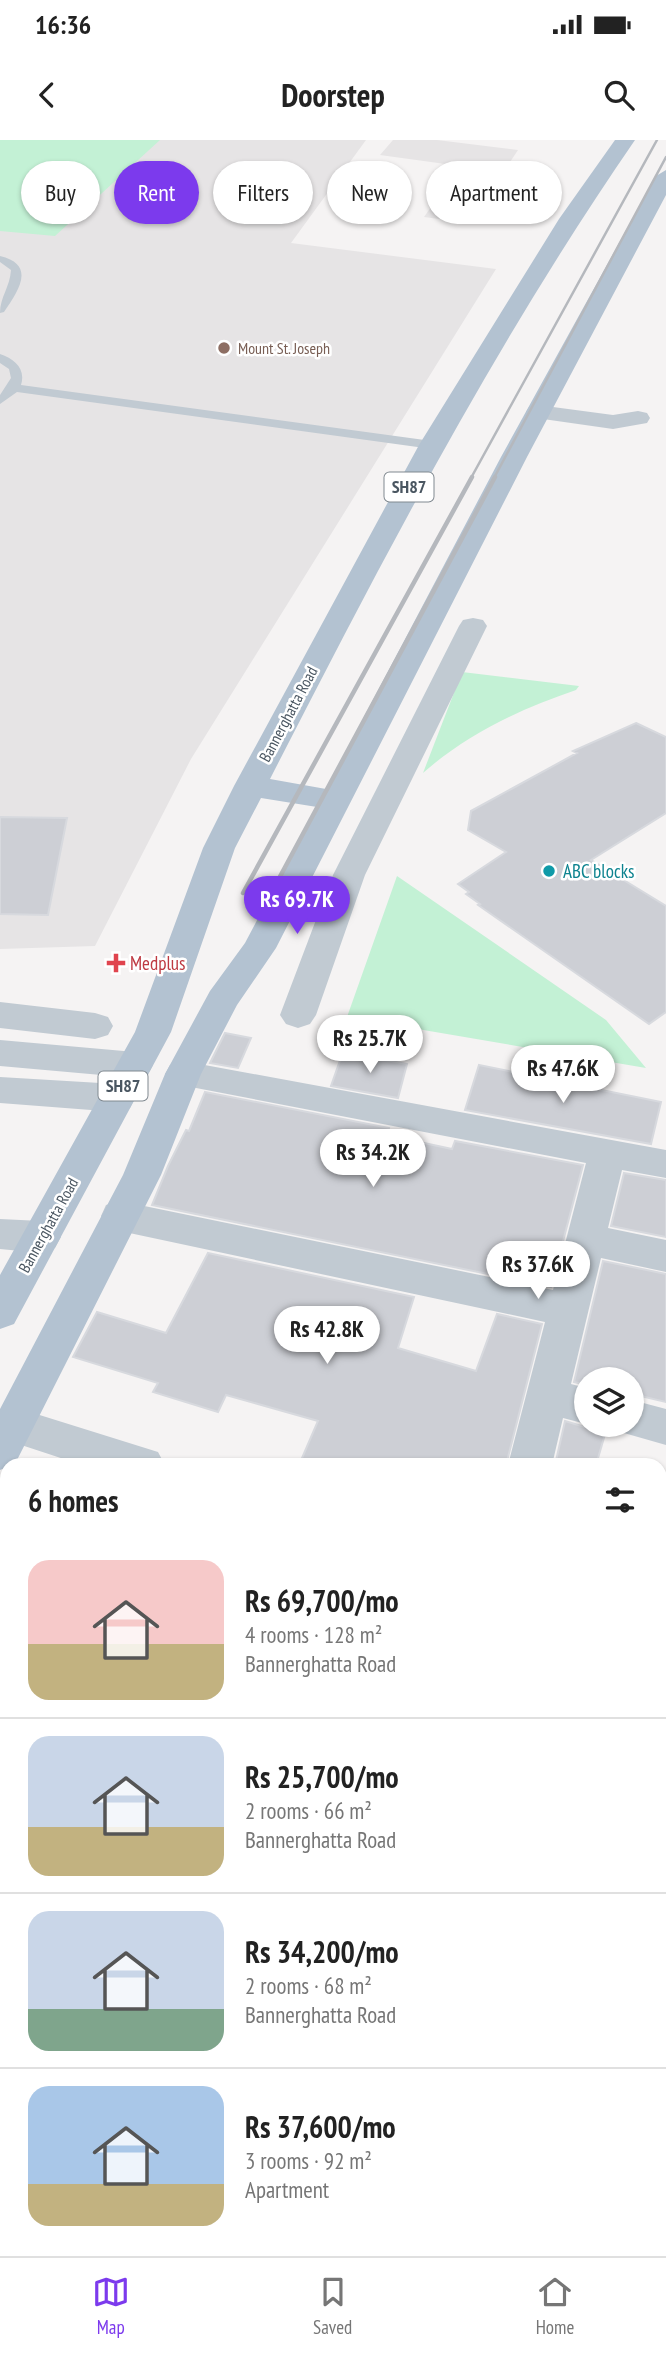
<!DOCTYPE html>
<meta charset="utf-8">
<style>
body{margin:0;font-family:"PT Sans Narrow",sans-serif;background:#f6f6f6;color:#222;height:100vh;display:flex;flex-direction:column;font-size:26px;white-space:nowrap}
*{box-sizing:border-box;margin:0}
p{font-size:23px;color:#767676}
.icon{flex:none;width:38px;height:38px;fill:none;stroke:currentColor;stroke-width:2;stroke-linecap:round;stroke-linejoin:round}
.map{position:relative;flex:1;overflow:hidden}
.sheet{position:absolute;left:0px;top:1318px;width:667px;height:800px;display:flex;flex-direction:column;background:#fff;border-radius:21px 21px 0 0;box-shadow:0 2px 5px #0004}
.sheet>*{flex:none}
.top-card{position:absolute;left:21px;top:21px;width:625px;height:63px;display:flex;gap:14px}
.tools{position:absolute;left:574px;top:1227px;display:grid;gap:14px}
.tools a{display:grid;place-items:center;width:70px;height:70px;border-radius:50%;background:#fff;box-shadow:0 2px 5px #0004;font-size:35px}
.price{position:absolute;translate:-50% -60px;padding:0 16px;border-radius:24px;background:#fff;color:#222;font-size:23px;line-height:46px;filter:drop-shadow(0 2px 4px #0008)}
.price::after{content:'';position:absolute;left:50%;top:42px;width:21px;height:16px;margin-left:-10px;background:inherit;clip-path:polygon(0 0,100% 0,50% 100%)}
.price.on{background:#7c3aed;color:#fff}
ul{padding:0;list-style:none}
li{display:flex;align-items:center;gap:21px;height:175px;padding:0 28px}
li+li{border-top:2px solid #e0e0e0}
li span{display:grid;place-items:center;flex:none;width:196px;height:140px;border-radius:21px;color:#555}
li>.icon{margin-inline-start:auto}
span .icon{width:84px;height:84px;fill:#fffc;stroke-width:1}
li b{font-size:30px}
h2{display:flex;justify-content:space-between;align-items:center;height:84px;padding:0 28px;font-size:30px}
.pill{padding:0 24px;border-radius:32px;background:#fff;box-shadow:0 2px 5px #0004;font-size:24px;line-height:63px}
.pill.on{background:#7c3aed;color:#fff}
.status{display:flex;justify-content:space-between;align-items:center;height:49px;padding:0 35px;background:#fff;direction:ltr}
.status svg{height:19px;fill:currentColor}
header{display:flex;justify-content:space-between;align-items:center;height:91px;padding:0 28px;background:#fff;font-size:32px;font-weight:700}
.tabs{display:flex;justify-content:space-around;align-items:center;height:98px;border-top:2px solid #e0e0e0;background:#fff;font-size:19px;color:#767676}
.tabs a{display:grid;justify-items:center;gap:4px}
.tabs .on{color:#7c3aed}
.map>svg:first-child{display:block}
.commercial{fill:#fdf9ef}
.education{fill:#e6e4e5}
.green{fill:#c3f1d5}
.building{fill:#cdcfd5;stroke:#d7d9de;stroke-width:2}
.lines{fill:none;stroke-linecap:round;stroke-linejoin:round}
.lane{fill:#c1cad2;fill-rule:evenodd}
.street{fill:#c1cad2;fill-rule:evenodd}
.primary{fill:#b3c2d1;fill-rule:evenodd}
.rail-far1{stroke:#b5b8bd;stroke-width:2.5}
.rail{stroke:#b5b8bd;stroke-width:4.5}
.education-dot{fill:#8d6e63;stroke:#fff;stroke-width:2.5}
.culture-dot{fill:#0f9aa8;stroke:#fff;stroke-width:2.5}
.health-dot{fill:#e0444e;stroke:#fff;stroke-width:2.5}
.labels{text-anchor:middle;stroke-width:5;stroke-linejoin:round;paint-order:stroke}
.far-education-label{font-size:16px;fill:#785e54;stroke:#fff;text-anchor:start}
.far-street-label{font-size:16px;fill:#4a5661;stroke:#fff}
.shield{fill:#fff;stroke:#808990;stroke-width:2}
.shield-label{font-size:18px;font-weight:bold;fill:#4a5661}
.culture-label{font-size:19px;fill:#0d838f;stroke:#fff;text-anchor:start}
.health-label{font-size:19px;fill:#be3a42;stroke:#fff;text-anchor:start}
</style>
<div class="status"><b>16:36</b><svg viewBox="0 0 49 12"><path d="M0 12V9h3v3zM5 12V6h3v6zM10 12V3h3v9zM15 12V0h3v12zM26 1h20v11H26zM47 4h2v5h-2z"/></svg></div>
<header><svg class="icon" aria-label="back" viewBox="0 0 24 24"><path d="M15 5l-7 7 7 7"/></svg>Doorstep<svg class="icon" aria-label="search" viewBox="0 0 24 24"><circle cx="10" cy="10" r="6"/><path d="M15 15l6 6"/></svg></header>
<div class="map">
<svg width="666" height="2116" viewBox="0 0 666 2116">
<rect width="100%" height="100%" fill="#f5f3f3"/>
<path class="commercial" d="M0,2060L7,2062V2110H159L175,2116H0Z"/>
<path class="education" d="M0,0H366L291,103L496,129L191,619L95,806L0,809Z
M393,0H437L518,10L469,83L424,77L460,26L380,15Z"/>
<path class="green" d="M0,0H160L55,96L0,91Z
M462,532L579,546L576,550C520,569 467,594 423,633Z
M397,736L606,880L646,928L347,877Z"/>
<path class="building" d="M636,583L666,597V673L591,720L666,766V872L649,884L478,765L480,764L466,754L469,752L458,744L506,712L468,690L471,671L577,613L573,611Z
M0,677L67,678L48,775L0,774Z
M225,893L251,898L238,928L210,923Z
M343,912L407,924L398,958L331,946Z
M479,925L661,962L651,1004L465,970Z
M205,952L389,988L387,995L452,1009L455,1001L583,1025L551,1147L152,1065L168,1026L186,990L189,991Z
M624,1033L666,1040V1097L611,1086Z
M208,1113L414,1157L398,1208L476,1231L497,1174L542,1184L506,1325H299L318,1281L226,1255L218,1272L153,1252L158,1243L73,1217L97,1172L166,1193Z
M603,1121L666,1134V1262L632,1254V1239H586V1245L574,1242Z
M565,1281L585,1287L608,1284L596,1325H555Z"/>
<g class="lines">
<path class="lane" d="M0,116C37,125 18,151 4,172L0,173C0,157 10,147 11,130L0,122Z
M0,214C15,219 26,229 21,245L432,301L438,305L432,309L17,252L0,264V255L11,238L9,229L0,223Z
M0,2085L7,2087V2110L17,2111L7,2115L0,2113Z
M21,2110H63L65,2116H23Z"/>
<path class="street" d="M538,265L613,275L638,271L647,273L650,278L647,283L613,289L529,277L526,272L529,267Z
M473,478L483,480L487,486L365,735L316,875L310,884L298,888L286,884L280,875L333,735L459,486L463,480Z
M0,862L95,873L108,877L113,886L108,895L95,899L0,888Z
M0,900L135,912L148,916L153,925L148,934L135,938L0,926Z
M183,921L666,1010V1038L622,1030L608,1088L666,1100V1132L601,1118L571,1244L586,1248V1284L563,1278L552,1325H508L545,1182L120,1091L106,1087L101,1076L106,1065L120,1061L553,1150L586,1023L170,943L165,934L170,925Z
M0,937L117,944L130,948L135,958L130,968L117,972L0,963Z
M0,1079L41,1081L55,1086L61,1097L55,1108L41,1113L0,1109Z
M632,1260L666,1269V1305L617,1291L614,1284H632Z
M14,1267L158,1312L165,1325H82L0,1298V1272Z
M660,1464L666,1466V1510L660,1507Z
M0,1467L7,1470V1514L0,1511Z
M660,1681L666,1683V1733L660,1731Z"/>
<path class="primary" d="M615,0H635C495,203 382,420 270,639L326,649L501,317L656,36L666,30V55L527,317L276,808L237,865L201,934L161,1035L15,1324L0,1330V1269L123,1035L165,934L210,851L245,803L317,667L261,658L235,708L171,892L14,1184L0,1189V1135L135,892L203,708L234,646L419,305L559,79Z"/>
<path class="rail-far1" d="M471,338L657,0
M494,338L666,17"/>
<path class="rail" d="M243,753L472,337
M269,757L495,337"/>
</g>
<circle class="education-dot" cx="224" cy="208" r="7"/>
<circle class="culture-dot" cx="549" cy="731" r="7"/>
<path class="health-dot" d="M112.5 812.5h7v7h7v7h-7v7h-7v-7h-7v-7h7z"/>
<g class="labels">
<g class="far-education-label">
<text x="238" y="214">Mount St. Joseph</text>
</g>
<g class="far-street-label">
<text transform="translate(288 574) rotate(-62)" y="6">Bannerghatta Road</text>
<text transform="translate(48 1085) rotate(-61)" y="6">Bannerghatta Road</text>
</g>
<g class="shield">
<rect x="384.5" y="332.5" width="49" height="29" rx="5"/>
<rect x="98.5" y="931.5" width="49" height="29" rx="5"/>
</g>
<g class="shield-label">
<text x="409" y="353">SH87</text>
<text x="123" y="952">SH87</text>
</g>
<g class="culture-label">
<text x="563" y="738">ABC blocks</text>
</g>
<g class="health-label">
<text x="130" y="830">Medplus</text>
</g>
</g>
</svg>
<div class="tools">
<a><svg class="icon" aria-label="layers" viewBox="0 0 24 24"><path d="M12 4l9 5-9 5-9-5zM3 14l9 5 9-5"/></svg></a>
</div>
<b class="price on" style="left:297px;top:796px">Rs 69.7K</b>
<b class="price" style="left:370px;top:935px">Rs 25.7K</b>
<b class="price" style="left:563px;top:965px">Rs 47.6K</b>
<b class="price" style="left:373px;top:1049px">Rs 34.2K</b>
<b class="price" style="left:538px;top:1161px">Rs 37.6K</b>
<b class="price" style="left:327px;top:1226px">Rs 42.8K</b>
<div class="top-card">
<a class="pill">Buy</a>
<a class="pill on">Rent</a>
<a class="pill">Filters</a>
<a class="pill">New</a>
<a class="pill">Apartment</a>
</div>
<section class="sheet">
<h2>6 homes<svg class="icon" aria-label="filters" viewBox="0 0 24 24"><path d="M4 7h16M4 17h16"/><circle cx="9" cy="7" r="2"/><circle cx="15" cy="17" r="2"/></svg></h2>
<ul>
<li><span style="background:linear-gradient(#f6c9c9 60%,#c2b280 0)"><svg class="icon" aria-label="home" viewBox="0 0 24 24"><path d="M3 11l9-7 9 7M6 9v11h12V9"/></svg></span><div><b>Rs 69,700/mo</b><p>4 rooms · 128 m²</p><p>Bannerghatta Road</p></div></li>
<li><span style="background:linear-gradient(#c9d6e8 65%,#c2b280 0)"><svg class="icon" aria-label="home" viewBox="0 0 24 24"><path d="M3 11l9-7 9 7M6 9v11h12V9"/></svg></span><div><b>Rs 25,700/mo</b><p>2 rooms · 66 m²</p><p>Bannerghatta Road</p></div></li>
<li><span style="background:linear-gradient(#c9d6e8 70%,#7fa58c 0)"><svg class="icon" aria-label="home" viewBox="0 0 24 24"><path d="M3 11l9-7 9 7M6 9v11h12V9"/></svg></span><div><b>Rs 34,200/mo</b><p>2 rooms · 68 m²</p><p>Bannerghatta Road</p></div></li>
<li><span style="background:linear-gradient(#a9c7e8 70%,#c2b280 0)"><svg class="icon" aria-label="home" viewBox="0 0 24 24"><path d="M3 11l9-7 9 7M6 9v11h12V9"/></svg></span><div><b>Rs 37,600/mo</b><p>3 rooms · 92 m²</p><p>Apartment</p></div></li>
</ul>
</section>
</div>
<nav class="tabs">
<a class="on"><svg class="icon" aria-label="map" viewBox="0 0 24 24"><path d="M3 6l6-2 6 2 6-2v14l-6 2-6-2-6 2zM9 4v14M15 6v14"/></svg>Map</a>
<a><svg class="icon" aria-label="saved" viewBox="0 0 24 24"><path d="M7 4h10v16l-5-4-5 4z"/></svg>Saved</a>
<a><svg class="icon" aria-label="home" viewBox="0 0 24 24"><path d="M3 11l9-7 9 7M6 9v11h12V9"/></svg>Home</a>
</nav>
